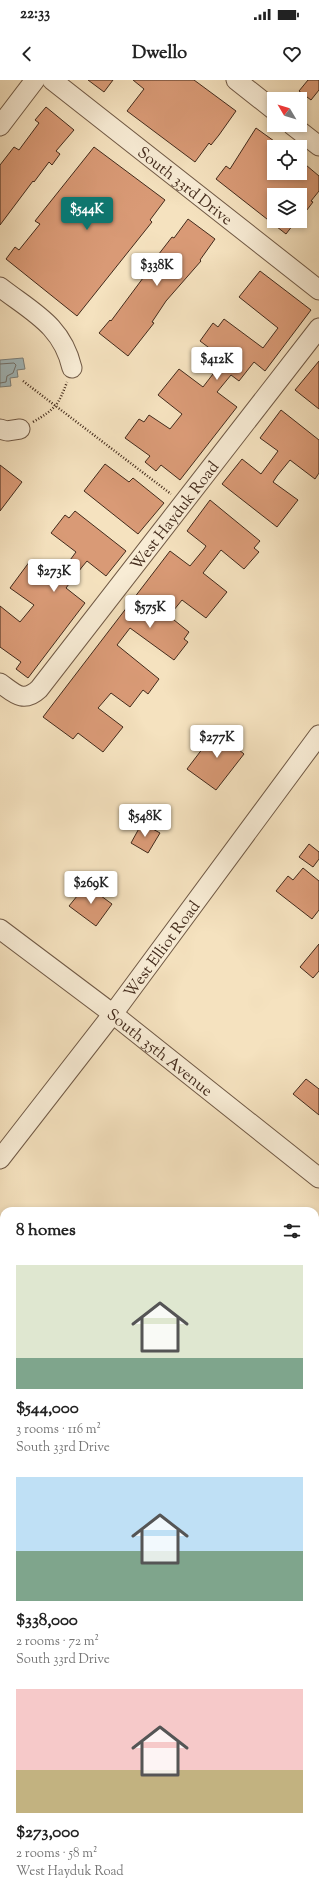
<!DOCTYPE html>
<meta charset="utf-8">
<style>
body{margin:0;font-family:"Sorts Mill Goudy",serif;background:#f6f6f6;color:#222;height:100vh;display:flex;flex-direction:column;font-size:15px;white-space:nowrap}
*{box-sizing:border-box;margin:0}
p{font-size:13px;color:#767676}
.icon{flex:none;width:22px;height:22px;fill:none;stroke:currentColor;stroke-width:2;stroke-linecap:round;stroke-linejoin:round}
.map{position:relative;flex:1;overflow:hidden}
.sheet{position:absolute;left:0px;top:1127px;width:319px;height:692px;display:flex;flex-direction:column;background:#fff;border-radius:12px 12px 0 0;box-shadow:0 2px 6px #0003}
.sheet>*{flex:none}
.needle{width:26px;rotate:308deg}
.tools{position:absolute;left:267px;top:12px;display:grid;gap:8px}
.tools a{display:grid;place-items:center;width:40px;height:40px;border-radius:0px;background:#fff;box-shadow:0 2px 6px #0003;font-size:20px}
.price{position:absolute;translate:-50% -34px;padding:0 9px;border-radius:4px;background:#fff;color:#222;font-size:13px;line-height:26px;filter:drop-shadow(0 1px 2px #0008)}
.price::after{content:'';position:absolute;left:50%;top:24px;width:12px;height:9px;margin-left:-6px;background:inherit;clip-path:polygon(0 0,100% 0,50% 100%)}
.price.active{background:#0f766e;color:#fff}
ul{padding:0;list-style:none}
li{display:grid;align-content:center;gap:8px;height:212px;padding:0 16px}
li span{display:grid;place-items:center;height:124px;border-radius:0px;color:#555}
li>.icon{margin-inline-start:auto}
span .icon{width:72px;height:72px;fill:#fffc;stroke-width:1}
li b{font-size:17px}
h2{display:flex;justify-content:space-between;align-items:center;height:48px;padding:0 16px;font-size:17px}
.status{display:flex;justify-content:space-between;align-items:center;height:28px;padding:0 20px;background:#fff;direction:ltr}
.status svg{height:11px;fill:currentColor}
header{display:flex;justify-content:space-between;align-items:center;height:52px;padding:0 16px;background:#fff;font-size:18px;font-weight:700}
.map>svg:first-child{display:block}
.water{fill:#a2babe;stroke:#7c817d}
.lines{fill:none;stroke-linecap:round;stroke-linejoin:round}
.shore{stroke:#72726d;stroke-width:1}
.building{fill:#d99a76;stroke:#432b1c}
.minor-casing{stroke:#705945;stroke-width:21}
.path{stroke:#432b1c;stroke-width:2.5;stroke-dasharray:1 2;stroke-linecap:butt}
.minor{stroke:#f8ecd5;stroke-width:19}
.labels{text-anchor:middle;stroke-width:3;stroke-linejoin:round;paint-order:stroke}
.street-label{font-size:16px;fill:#432b1c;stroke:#f8ecd5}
</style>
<div class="status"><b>22:33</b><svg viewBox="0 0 49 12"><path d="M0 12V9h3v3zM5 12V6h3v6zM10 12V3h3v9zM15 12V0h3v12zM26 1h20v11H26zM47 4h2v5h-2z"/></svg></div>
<header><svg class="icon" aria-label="back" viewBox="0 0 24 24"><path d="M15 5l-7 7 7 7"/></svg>Dwello<svg class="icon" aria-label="heart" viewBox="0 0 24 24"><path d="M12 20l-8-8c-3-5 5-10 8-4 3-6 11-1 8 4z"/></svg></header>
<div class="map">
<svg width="319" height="1819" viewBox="0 0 319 1819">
<rect width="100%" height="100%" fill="#f5e2bf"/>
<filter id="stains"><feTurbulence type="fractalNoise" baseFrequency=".005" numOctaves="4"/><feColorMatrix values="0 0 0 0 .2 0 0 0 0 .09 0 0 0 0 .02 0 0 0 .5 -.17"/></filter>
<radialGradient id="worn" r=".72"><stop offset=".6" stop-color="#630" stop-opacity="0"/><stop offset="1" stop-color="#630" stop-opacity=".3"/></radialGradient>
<path class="water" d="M23,278L25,289L17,290L18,297L10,298L11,306L0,307V280Z"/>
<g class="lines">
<path class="shore" d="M0,284L14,283L16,285L13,293L7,296L6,302L0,303"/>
</g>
<path class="building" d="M88,0H113L104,12Z
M133,0H194L236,31L219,55L211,65L209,63L195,82L127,31L144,9Z
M308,0H319V10L311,20L299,11Z
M46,27L74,50L56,71L60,74L52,85L49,82L34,102L33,101L0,145V85L14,67L19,70L39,43L35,40Z
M256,48L274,61V93H300V80L319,96V111L311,121L313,122L300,139V115H274V141H296L286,154L216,99L226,86L230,89Z
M94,67L165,120L150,140L152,142L77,236L6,179L15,167L19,170L40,144L35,141Z
M188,139L215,159L200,180L201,181L166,221L152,242L154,243L128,276L99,253L110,240L111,241L149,190L146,187L154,178L155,179L172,157L174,158Z
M260,191L311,230L265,291L254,282L239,301L231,295L217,312L237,327L180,400L161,385L156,391L145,382L150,376L125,358L139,339L144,342L149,335L170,349L182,334L158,315L179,289L203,307L213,294L224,279L200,261L213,243L218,247L224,239L263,268L278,248L239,217Z
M319,281V329L295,310Z
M281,330L319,360V393L315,399L290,380L277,396L273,402L298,420L277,447L222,404L242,379L261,394L278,371L260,358Z
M105,384L129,402L133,398L164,423L138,454L84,411Z
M0,385L22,402L0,431Z
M210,420L260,461L254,468L259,472L244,489L221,470L203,493L227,512L206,538L182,520L169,536L189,552L184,559L188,562L174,580L130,548L117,565L159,599L148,614L143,610L130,627L111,613L98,628L123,647L103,672L78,653L73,659L43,637L170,471L190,486L204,469L206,466L187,451Z
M75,431L126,471L106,496L87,481L82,487L66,508L85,523L28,598L16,589L21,582L0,567V526L20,542L34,525L10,508L30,481L54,499L59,495L76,472L51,453L65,435L69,438Z
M219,647L242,664L238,669L244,674L216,710L187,689Z
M142,743L160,753L148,773L131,763Z
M309,764L319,772V779L313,787L299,777Z
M303,788L319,801V830L312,839L276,811L288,796L293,800Z
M86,805L112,824L96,846L69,826Z
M319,864V891L313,898L300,887Z
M306,999L319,1009V1035L293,1014Z"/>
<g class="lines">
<g class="minor-casing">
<g id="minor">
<path id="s1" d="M52,0L319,210"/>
<path d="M236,0L274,30"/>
<path d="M292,45L319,66"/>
<path d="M0,46L35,0"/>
<path d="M0,207C32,232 62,245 72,288"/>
<path d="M0,349L7,351L20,349"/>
<path id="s2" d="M0,603C14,613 23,624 39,609L319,248"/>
<path id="s3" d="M0,849L113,934L319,1098"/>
<path id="s4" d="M0,1079L115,931L319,655"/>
<path d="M315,1154L319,1149"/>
<path d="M315,1311H319"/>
<path d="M0,1373L4,1372"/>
<path d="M315,1529L319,1528"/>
<path d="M315,1652L319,1650"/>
<path d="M0,1744L4,1737"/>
<path d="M85,1819L87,1815"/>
<path d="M226,1819L229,1815"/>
</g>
</g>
<path class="path" d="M23,301L171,414
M33,342C55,329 58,326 67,302"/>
<use href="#minor" class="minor"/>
</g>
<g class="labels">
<g class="street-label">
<text dy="6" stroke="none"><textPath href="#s1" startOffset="170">South 33rd Drive</textPath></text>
<text dy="6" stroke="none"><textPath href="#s2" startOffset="265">West Hayduk Road</textPath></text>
<text dy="6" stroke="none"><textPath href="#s4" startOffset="265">West Elliot Road</textPath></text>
<text dy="6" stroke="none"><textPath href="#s3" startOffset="202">South 35th Avenue</textPath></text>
</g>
</g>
<rect width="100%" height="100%" filter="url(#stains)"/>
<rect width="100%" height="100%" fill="url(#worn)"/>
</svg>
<div class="tools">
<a><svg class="needle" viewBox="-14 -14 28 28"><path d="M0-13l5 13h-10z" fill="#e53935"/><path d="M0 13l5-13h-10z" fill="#767676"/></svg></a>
<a><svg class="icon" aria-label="locate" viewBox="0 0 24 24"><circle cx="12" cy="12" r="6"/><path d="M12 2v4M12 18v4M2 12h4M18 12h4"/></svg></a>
<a><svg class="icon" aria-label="layers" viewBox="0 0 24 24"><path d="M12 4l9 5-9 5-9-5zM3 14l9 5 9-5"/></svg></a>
</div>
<b class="price active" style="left:87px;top:151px">$544K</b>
<b class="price" style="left:157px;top:207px">$338K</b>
<b class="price" style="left:217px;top:301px">$412K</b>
<b class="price" style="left:54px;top:513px">$273K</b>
<b class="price" style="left:150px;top:549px">$575K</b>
<b class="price" style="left:217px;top:679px">$277K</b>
<b class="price" style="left:145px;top:758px">$548K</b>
<b class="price" style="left:91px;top:825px">$269K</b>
<section class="sheet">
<h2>8 homes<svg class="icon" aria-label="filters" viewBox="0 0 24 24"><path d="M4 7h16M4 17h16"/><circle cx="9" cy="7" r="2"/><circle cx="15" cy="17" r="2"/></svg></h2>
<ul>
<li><span style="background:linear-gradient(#dfe7d0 75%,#7fa58c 0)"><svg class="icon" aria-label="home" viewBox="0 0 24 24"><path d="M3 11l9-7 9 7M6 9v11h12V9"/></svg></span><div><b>$544,000</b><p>3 rooms · 116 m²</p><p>South 33rd Drive</p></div></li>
<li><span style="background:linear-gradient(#bfe0f5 60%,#7fa58c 0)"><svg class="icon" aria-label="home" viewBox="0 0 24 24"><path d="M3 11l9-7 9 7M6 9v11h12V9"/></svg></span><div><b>$338,000</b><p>2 rooms · 72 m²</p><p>South 33rd Drive</p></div></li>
<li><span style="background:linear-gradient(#f6c9c9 65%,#c2b280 0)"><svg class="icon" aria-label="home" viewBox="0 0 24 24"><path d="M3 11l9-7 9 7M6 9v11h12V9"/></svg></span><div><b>$273,000</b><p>2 rooms · 58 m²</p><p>West Hayduk Road</p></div></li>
</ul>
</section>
</div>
